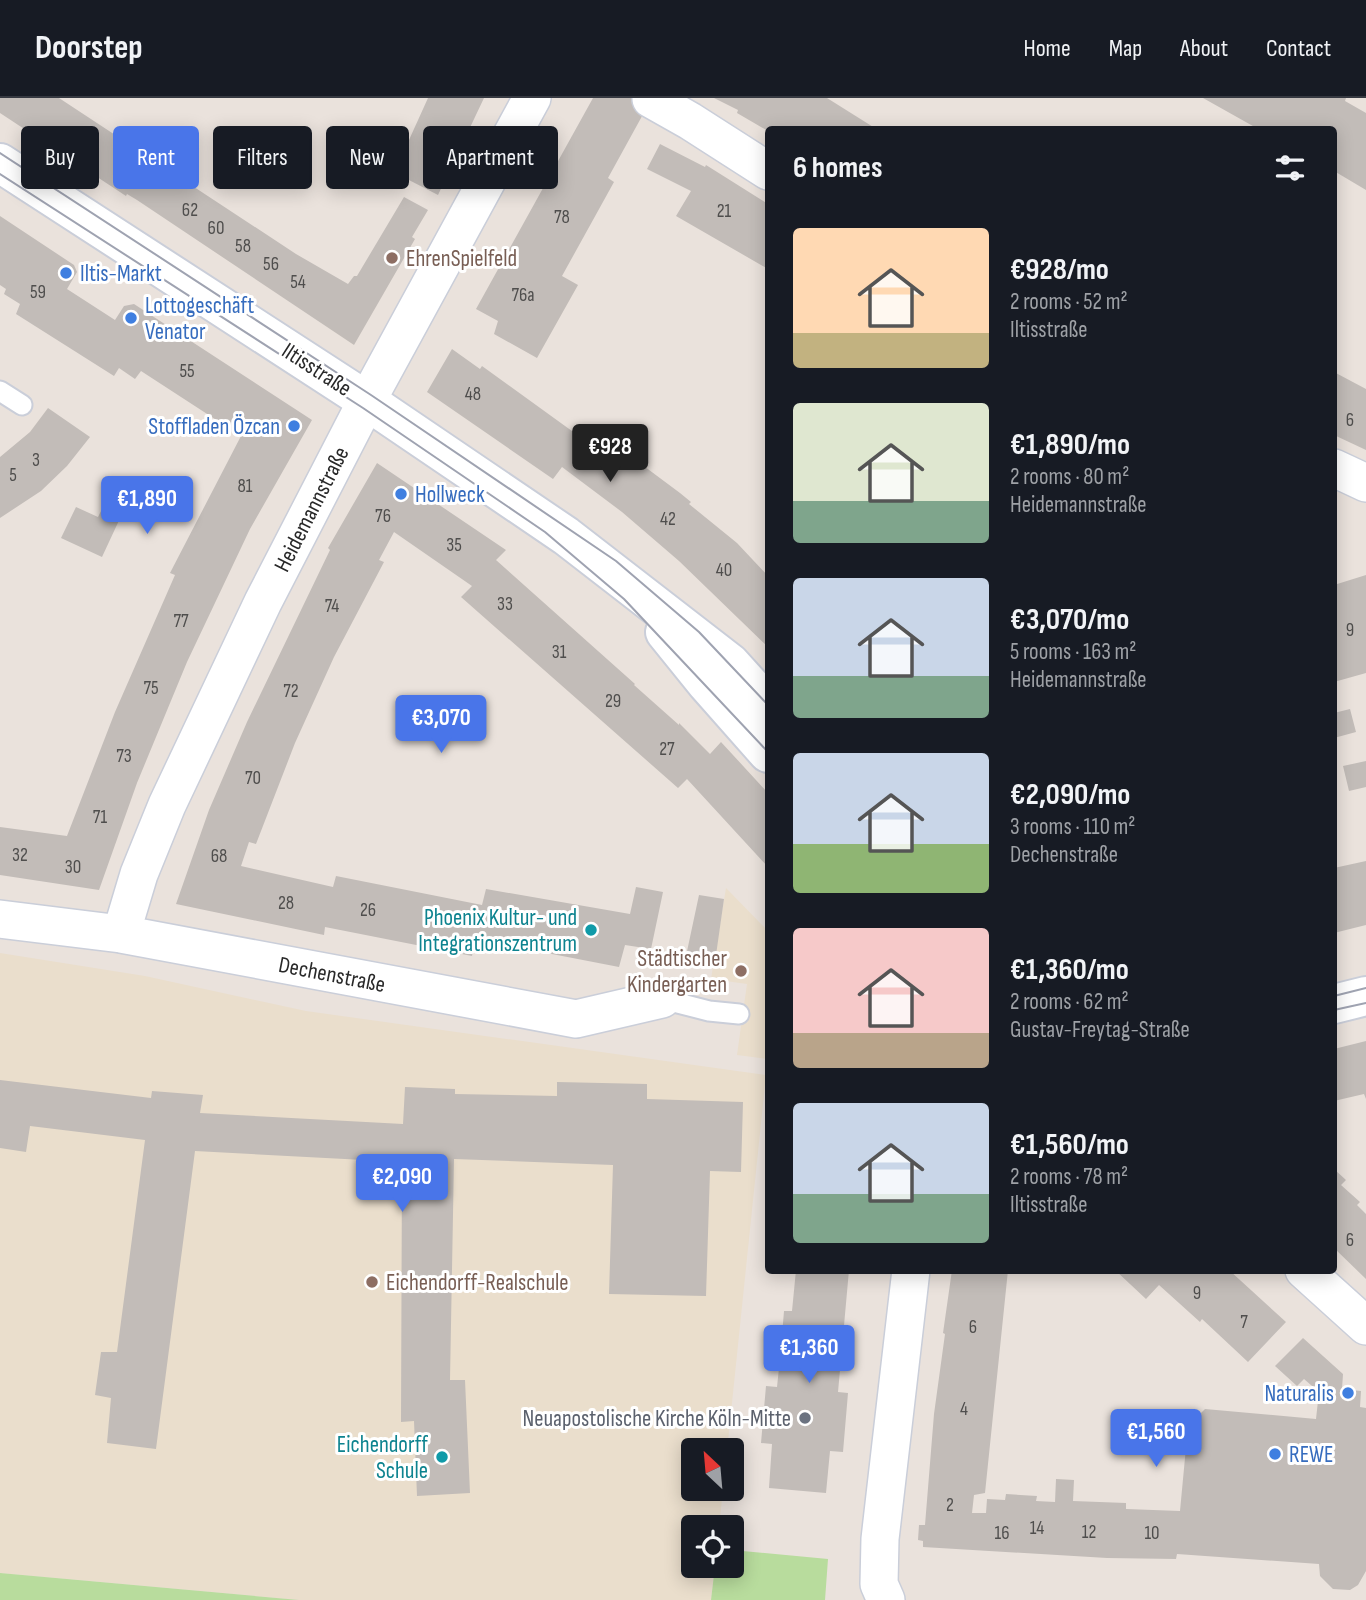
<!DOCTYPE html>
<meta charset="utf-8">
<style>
body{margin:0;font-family:"Sofia Sans Condensed",sans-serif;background:#20242c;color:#f1f3f6;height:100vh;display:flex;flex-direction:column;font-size:26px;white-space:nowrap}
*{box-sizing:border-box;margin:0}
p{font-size:23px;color:#9ea1a6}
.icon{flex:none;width:38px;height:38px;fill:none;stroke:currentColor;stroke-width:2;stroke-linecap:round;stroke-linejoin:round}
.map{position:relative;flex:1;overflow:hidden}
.sheet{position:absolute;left:765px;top:28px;width:572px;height:1148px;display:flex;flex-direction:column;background:#171b24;border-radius:7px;box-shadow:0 4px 18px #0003}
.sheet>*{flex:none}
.hud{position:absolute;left:21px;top:28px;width:639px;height:63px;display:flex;gap:14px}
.needle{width:46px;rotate:334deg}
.buttons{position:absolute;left:681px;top:1340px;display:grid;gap:14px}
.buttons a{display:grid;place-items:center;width:63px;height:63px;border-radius:7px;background:#171b24;box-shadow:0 4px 18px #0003;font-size:35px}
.price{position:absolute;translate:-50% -60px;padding:0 16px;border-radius:7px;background:#4975e9;color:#fff;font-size:23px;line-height:46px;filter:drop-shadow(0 2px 4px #0008)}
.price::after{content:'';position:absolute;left:50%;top:42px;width:21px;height:16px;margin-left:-10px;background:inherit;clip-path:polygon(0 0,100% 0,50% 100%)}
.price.current{background:#222;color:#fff}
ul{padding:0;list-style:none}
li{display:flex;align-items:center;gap:21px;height:175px;padding:0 28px}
li span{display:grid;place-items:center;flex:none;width:196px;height:140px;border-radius:7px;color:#555}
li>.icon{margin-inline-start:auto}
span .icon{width:84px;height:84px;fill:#fffc;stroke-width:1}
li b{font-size:30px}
h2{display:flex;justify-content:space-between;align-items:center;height:84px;padding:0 28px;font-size:30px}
.pill{padding:0 24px;border-radius:7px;background:#171b24;box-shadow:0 4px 18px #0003;font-size:24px;line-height:63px}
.pill.current{background:#4975e9;color:#fff}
header{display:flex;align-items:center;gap:42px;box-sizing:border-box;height:98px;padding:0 35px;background:#171b24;border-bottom:2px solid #363941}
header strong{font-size:33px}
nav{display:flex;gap:38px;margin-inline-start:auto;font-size:24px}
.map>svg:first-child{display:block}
.education{fill:#eadecc}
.green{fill:#b8dc9d}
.building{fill:#c2bcb8}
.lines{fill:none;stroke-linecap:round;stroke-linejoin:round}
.service-casing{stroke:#caced9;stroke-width:23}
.minor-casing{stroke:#caced9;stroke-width:40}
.tertiary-casing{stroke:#caced9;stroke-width:42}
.service{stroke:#fff;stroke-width:19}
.minor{stroke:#fff;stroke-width:37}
.tertiary{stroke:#fff;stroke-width:38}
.tram{stroke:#9fa3b1;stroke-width:2}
.education-dot{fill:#8d6e63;stroke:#fff;stroke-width:2.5}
.shop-dot{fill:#3f7fe0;stroke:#fff;stroke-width:2.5}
.culture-dot{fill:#0f9aa8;stroke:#fff;stroke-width:2.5}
.worship-dot{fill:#6b7280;stroke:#fff;stroke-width:2.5}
.labels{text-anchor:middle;stroke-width:6;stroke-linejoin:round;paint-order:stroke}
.number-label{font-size:19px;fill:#4f4e4d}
.education-label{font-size:23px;fill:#785e54;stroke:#fff;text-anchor:start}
.shop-label{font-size:23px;fill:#366cbe;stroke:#fff;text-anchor:start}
.street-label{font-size:23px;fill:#292929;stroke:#fff}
.culture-label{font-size:23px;fill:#0d838f;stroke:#fff;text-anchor:end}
.worship-label{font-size:23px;fill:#5b616d;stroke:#fff;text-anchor:end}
</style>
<header>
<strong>Doorstep</strong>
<nav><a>Home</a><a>Map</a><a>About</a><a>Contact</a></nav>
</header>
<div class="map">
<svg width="1366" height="1502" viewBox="0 0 1366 1502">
<rect width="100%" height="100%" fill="#eae2dc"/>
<path class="education" d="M726,790L768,833V961L737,957L747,886L711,881Z
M0,855L145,878L306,913L766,977L727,1353H693V1391H723L719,1430H693V1468H715L711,1502H299L0,1475Z"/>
<path class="green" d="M732,1452L828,1461L825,1502H711L715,1468H732Z
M0,1475L299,1502H0Z"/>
<path class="building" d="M0,0H59L296,156L348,186L354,178H357L404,99L428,112L412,139L415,141L354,247L137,102L127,96L126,98L0,15Z
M428,0H484L438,97L374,64L385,46L404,53Z
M593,0H652L608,80L614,84L562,178L578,187L537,260L494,236L498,223L476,211Z
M714,0H827L878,32L768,33L737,15L738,12Z
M1203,0H1346L1345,3L1366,15V92L1334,73V32H1260Z
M660,46L705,69L706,67L768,106V171L676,118L691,93L647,71Z
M0,118L74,167L77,174L67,191L115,222L124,208L134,206L312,322L250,431L187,564L137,685L99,792L0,777V729L67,738L115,614L175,477L170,475L241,338L141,273L135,281L119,270L114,278L16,216L20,206L4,196L6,191L0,187Z
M452,251L480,271L482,268L583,341L592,329L618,347L619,345L631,355L629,357L680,395L691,404L689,406L737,445L768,478V549L679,463L622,414L562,369L553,381L427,294Z
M1334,274L1366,291V352L1334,337Z
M48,310L90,339L67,368L41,393L0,420V359L30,334Z
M377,365L506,452L496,462L635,586L634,587L679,627V625L710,656L721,644L768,695V769L687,681L678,690L461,499L472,488L394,434L379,462L384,464L334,559L295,645L256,746L249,744L241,768L333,789L336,778L482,807L486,791L630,816L636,789L663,794L651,851L625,847L619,869L475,841L472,858L325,829L324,837L176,806L209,712L247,624L330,452L328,450Z
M104,407L122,416L102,459L61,440L76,409L98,419Z
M1366,477V575L1334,584V487Z
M1350,611L1356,634L1334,640V615Z
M1366,663V689L1349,693L1343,668Z
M1366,763V827L1334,835V770Z
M699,797L724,801L715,864L686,858Z
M1366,943V1001L1364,996L1334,1003V951Z
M0,982L151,1000L152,993L203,997L200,1015L403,1026L405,989L455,991V996L557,998V984L647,986V1001L743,1004L741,1074L710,1073L706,1198L609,1196L613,1067L454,1061L450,1282H465L470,1395L417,1398L414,1323L401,1324L402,1064L195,1053L156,1351L107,1345L111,1300L95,1297L101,1254H117L145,1042L30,1028L26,1054L0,1050Z
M1334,1071L1346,1082L1341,1087L1360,1104L1357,1107L1366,1116V1181L1334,1150Z
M796,1172H849L838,1294L848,1295L843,1354L830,1353L826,1395L769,1390L772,1346L761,1345L766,1288L777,1289L781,1251L785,1252L787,1237H782L784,1213H792Z
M952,1172H1008L985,1395L974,1397L972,1415H986L987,1401L1005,1402L1006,1396L1037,1398L1036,1403L1055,1404L1056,1381L1074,1382L1073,1403L1126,1405V1411L1180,1413L1188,1328L1205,1311L1316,1321L1319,1294L1304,1281L1297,1288L1275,1268L1303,1240L1343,1276L1342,1291L1361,1293L1360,1309L1366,1310V1473L1358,1487L1350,1492L1333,1491L1320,1478L1319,1466L1177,1456L1176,1461L1107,1460L923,1449V1443L918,1442L919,1427H925L934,1316L945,1236L943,1235Z
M1115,1172H1229L1286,1224L1248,1264L1202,1221L1200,1224L1159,1187L1146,1201Z"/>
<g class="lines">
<g class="service-casing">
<path id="service" d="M0,293L22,307
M662,901L709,913L739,916"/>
</g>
<g class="minor-casing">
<path id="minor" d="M651,1L690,23L768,73
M1334,370L1366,385
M0,821L121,836L576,921L662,901
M121,836L139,776L167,707L263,504L363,310L532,0
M1304,1172L1366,1228
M886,1502L879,1486L880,1441L911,1172"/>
</g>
<g class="tertiary-casing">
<path id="tertiary" d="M0,65L367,303L566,438L730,565L768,607
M665,534L707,586L768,655
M1334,906L1366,898"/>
</g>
<use href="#service" class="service"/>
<use href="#minor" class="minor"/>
<use href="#tertiary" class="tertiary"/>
<path class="tram" d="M0,55L371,297L616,463L699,534L768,607
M0,76L363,310L545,434L624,501L768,654
M1334,898L1366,890
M1334,912L1366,905"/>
</g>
<g class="education-dot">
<circle cx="392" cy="160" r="7"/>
<circle cx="741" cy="873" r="7"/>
<circle cx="372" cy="1184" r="7"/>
</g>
<g class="shop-dot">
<circle cx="66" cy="175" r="7"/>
<circle cx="131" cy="220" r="7"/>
<circle cx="294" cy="328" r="7"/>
<circle cx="401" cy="396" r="7"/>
<circle cx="1348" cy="1295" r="7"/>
<circle cx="1275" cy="1356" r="7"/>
</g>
<g class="culture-dot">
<circle cx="591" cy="832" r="7"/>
<circle cx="442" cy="1359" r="7"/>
</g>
<circle class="worship-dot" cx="805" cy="1320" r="7"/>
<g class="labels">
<g class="number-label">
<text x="190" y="118">62</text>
<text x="724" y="119">21</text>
<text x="562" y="125">78</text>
<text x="216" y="136">60</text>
<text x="243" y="154">58</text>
<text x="271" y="172">56</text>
<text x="298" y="190">54</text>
<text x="38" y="200">59</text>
<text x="523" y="203">76a</text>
<text x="187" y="279">55</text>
<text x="473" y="302">48</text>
<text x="1350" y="328">6</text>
<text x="36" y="368">3</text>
<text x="13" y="383">5</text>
<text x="245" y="394">81</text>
<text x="383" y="424">76</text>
<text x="668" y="427">42</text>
<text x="454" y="453">35</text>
<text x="724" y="478">40</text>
<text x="505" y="512">33</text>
<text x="332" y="514">74</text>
<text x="181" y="529">77</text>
<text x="1350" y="538">9</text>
<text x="559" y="560">31</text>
<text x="151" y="596">75</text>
<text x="291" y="599">72</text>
<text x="613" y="609">29</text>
<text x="667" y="657">27</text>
<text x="124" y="664">73</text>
<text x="253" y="686">70</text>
<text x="100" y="725">71</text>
<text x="20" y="763">32</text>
<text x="219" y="764">68</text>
<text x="73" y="775">30</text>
<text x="286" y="811">28</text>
<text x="368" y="818">26</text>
<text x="1350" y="1148">6</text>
<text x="1197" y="1201">9</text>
<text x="1244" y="1230">7</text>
<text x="973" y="1235">6</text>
<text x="964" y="1317">4</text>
<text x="950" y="1413">2</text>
<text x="1037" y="1436">14</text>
<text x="1089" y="1440">12</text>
<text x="1002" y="1441">16</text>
<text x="1152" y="1441">10</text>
</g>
<g class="education-label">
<text x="406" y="168">EhrenSpielfeld</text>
<text x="727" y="868" text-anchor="end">Städtischer<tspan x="727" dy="26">Kindergarten</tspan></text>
<text x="386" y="1192">Eichendorff-Realschule</text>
</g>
<g class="shop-label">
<text x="80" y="183">Iltis-Markt</text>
<text x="145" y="215">Lottogeschäft<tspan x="145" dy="26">Venator</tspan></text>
<text x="280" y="336" text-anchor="end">Stoffladen Özcan</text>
<text x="415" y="404">Hollweck</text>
<text x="1334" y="1303" text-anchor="end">Naturalis</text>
<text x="1289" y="1364">REWE</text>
</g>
<g class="street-label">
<text transform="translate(317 271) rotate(33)" y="8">Iltisstraße</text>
<text transform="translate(311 411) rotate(-63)" y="8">Heidemannstraße</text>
<text transform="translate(332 876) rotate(11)" y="8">Dechenstraße</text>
</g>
<g class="culture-label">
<text x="577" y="827">Phoenix Kultur- und<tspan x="577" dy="26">Integrationszentrum</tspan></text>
<text x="428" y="1354">Eichendorff<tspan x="428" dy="26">Schule</tspan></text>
</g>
<g class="worship-label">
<text x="791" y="1328">Neuapostolische Kirche Köln-Mitte</text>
</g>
</g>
</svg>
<div class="buttons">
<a><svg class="needle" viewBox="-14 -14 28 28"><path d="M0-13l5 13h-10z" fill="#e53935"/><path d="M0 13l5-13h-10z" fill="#9ea1a6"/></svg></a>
<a><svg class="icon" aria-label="locate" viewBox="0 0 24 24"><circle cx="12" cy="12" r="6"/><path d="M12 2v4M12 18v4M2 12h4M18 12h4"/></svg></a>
</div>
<b class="price current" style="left:610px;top:386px">€928</b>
<b class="price" style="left:147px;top:438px">€1,890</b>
<b class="price" style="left:441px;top:657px">€3,070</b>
<b class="price" style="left:402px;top:1116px">€2,090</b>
<b class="price" style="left:809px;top:1287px">€1,360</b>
<b class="price" style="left:1156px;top:1371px">€1,560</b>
<div class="hud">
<a class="pill">Buy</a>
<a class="pill current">Rent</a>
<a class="pill">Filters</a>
<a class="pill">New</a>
<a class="pill">Apartment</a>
</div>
<section class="sheet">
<h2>6 homes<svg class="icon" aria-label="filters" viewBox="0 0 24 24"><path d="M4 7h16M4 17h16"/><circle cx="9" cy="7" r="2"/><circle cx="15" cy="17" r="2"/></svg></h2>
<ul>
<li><span style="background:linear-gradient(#ffd9b3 75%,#c2b280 0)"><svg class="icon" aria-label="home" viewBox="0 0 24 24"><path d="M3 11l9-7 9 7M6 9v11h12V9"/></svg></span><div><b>€928/mo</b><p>2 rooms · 52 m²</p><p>Iltisstraße</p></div></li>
<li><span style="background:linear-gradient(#dfe7d0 70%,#7fa58c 0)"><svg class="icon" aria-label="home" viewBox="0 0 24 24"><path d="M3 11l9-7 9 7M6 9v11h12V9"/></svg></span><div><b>€1,890/mo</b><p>2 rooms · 80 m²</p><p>Heidemannstraße</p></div></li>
<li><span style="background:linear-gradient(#c9d6e8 70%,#7fa58c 0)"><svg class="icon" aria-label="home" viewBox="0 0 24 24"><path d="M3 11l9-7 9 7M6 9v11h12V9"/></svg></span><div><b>€3,070/mo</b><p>5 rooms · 163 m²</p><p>Heidemannstraße</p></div></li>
<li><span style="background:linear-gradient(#c9d6e8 65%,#8fb573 0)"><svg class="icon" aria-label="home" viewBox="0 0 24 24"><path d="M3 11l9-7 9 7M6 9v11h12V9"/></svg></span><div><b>€2,090/mo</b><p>3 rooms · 110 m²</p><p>Dechenstraße</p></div></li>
<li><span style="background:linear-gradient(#f6c9c9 75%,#b9a48a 0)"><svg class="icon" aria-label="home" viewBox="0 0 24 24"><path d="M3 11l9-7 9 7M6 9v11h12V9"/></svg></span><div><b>€1,360/mo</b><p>2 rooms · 62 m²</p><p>Gustav-Freytag-Straße</p></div></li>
<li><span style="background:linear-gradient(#c9d6e8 65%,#7fa58c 0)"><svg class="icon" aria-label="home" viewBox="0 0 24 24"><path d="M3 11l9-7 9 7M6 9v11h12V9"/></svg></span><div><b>€1,560/mo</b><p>2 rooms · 78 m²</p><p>Iltisstraße</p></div></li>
</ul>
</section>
</div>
